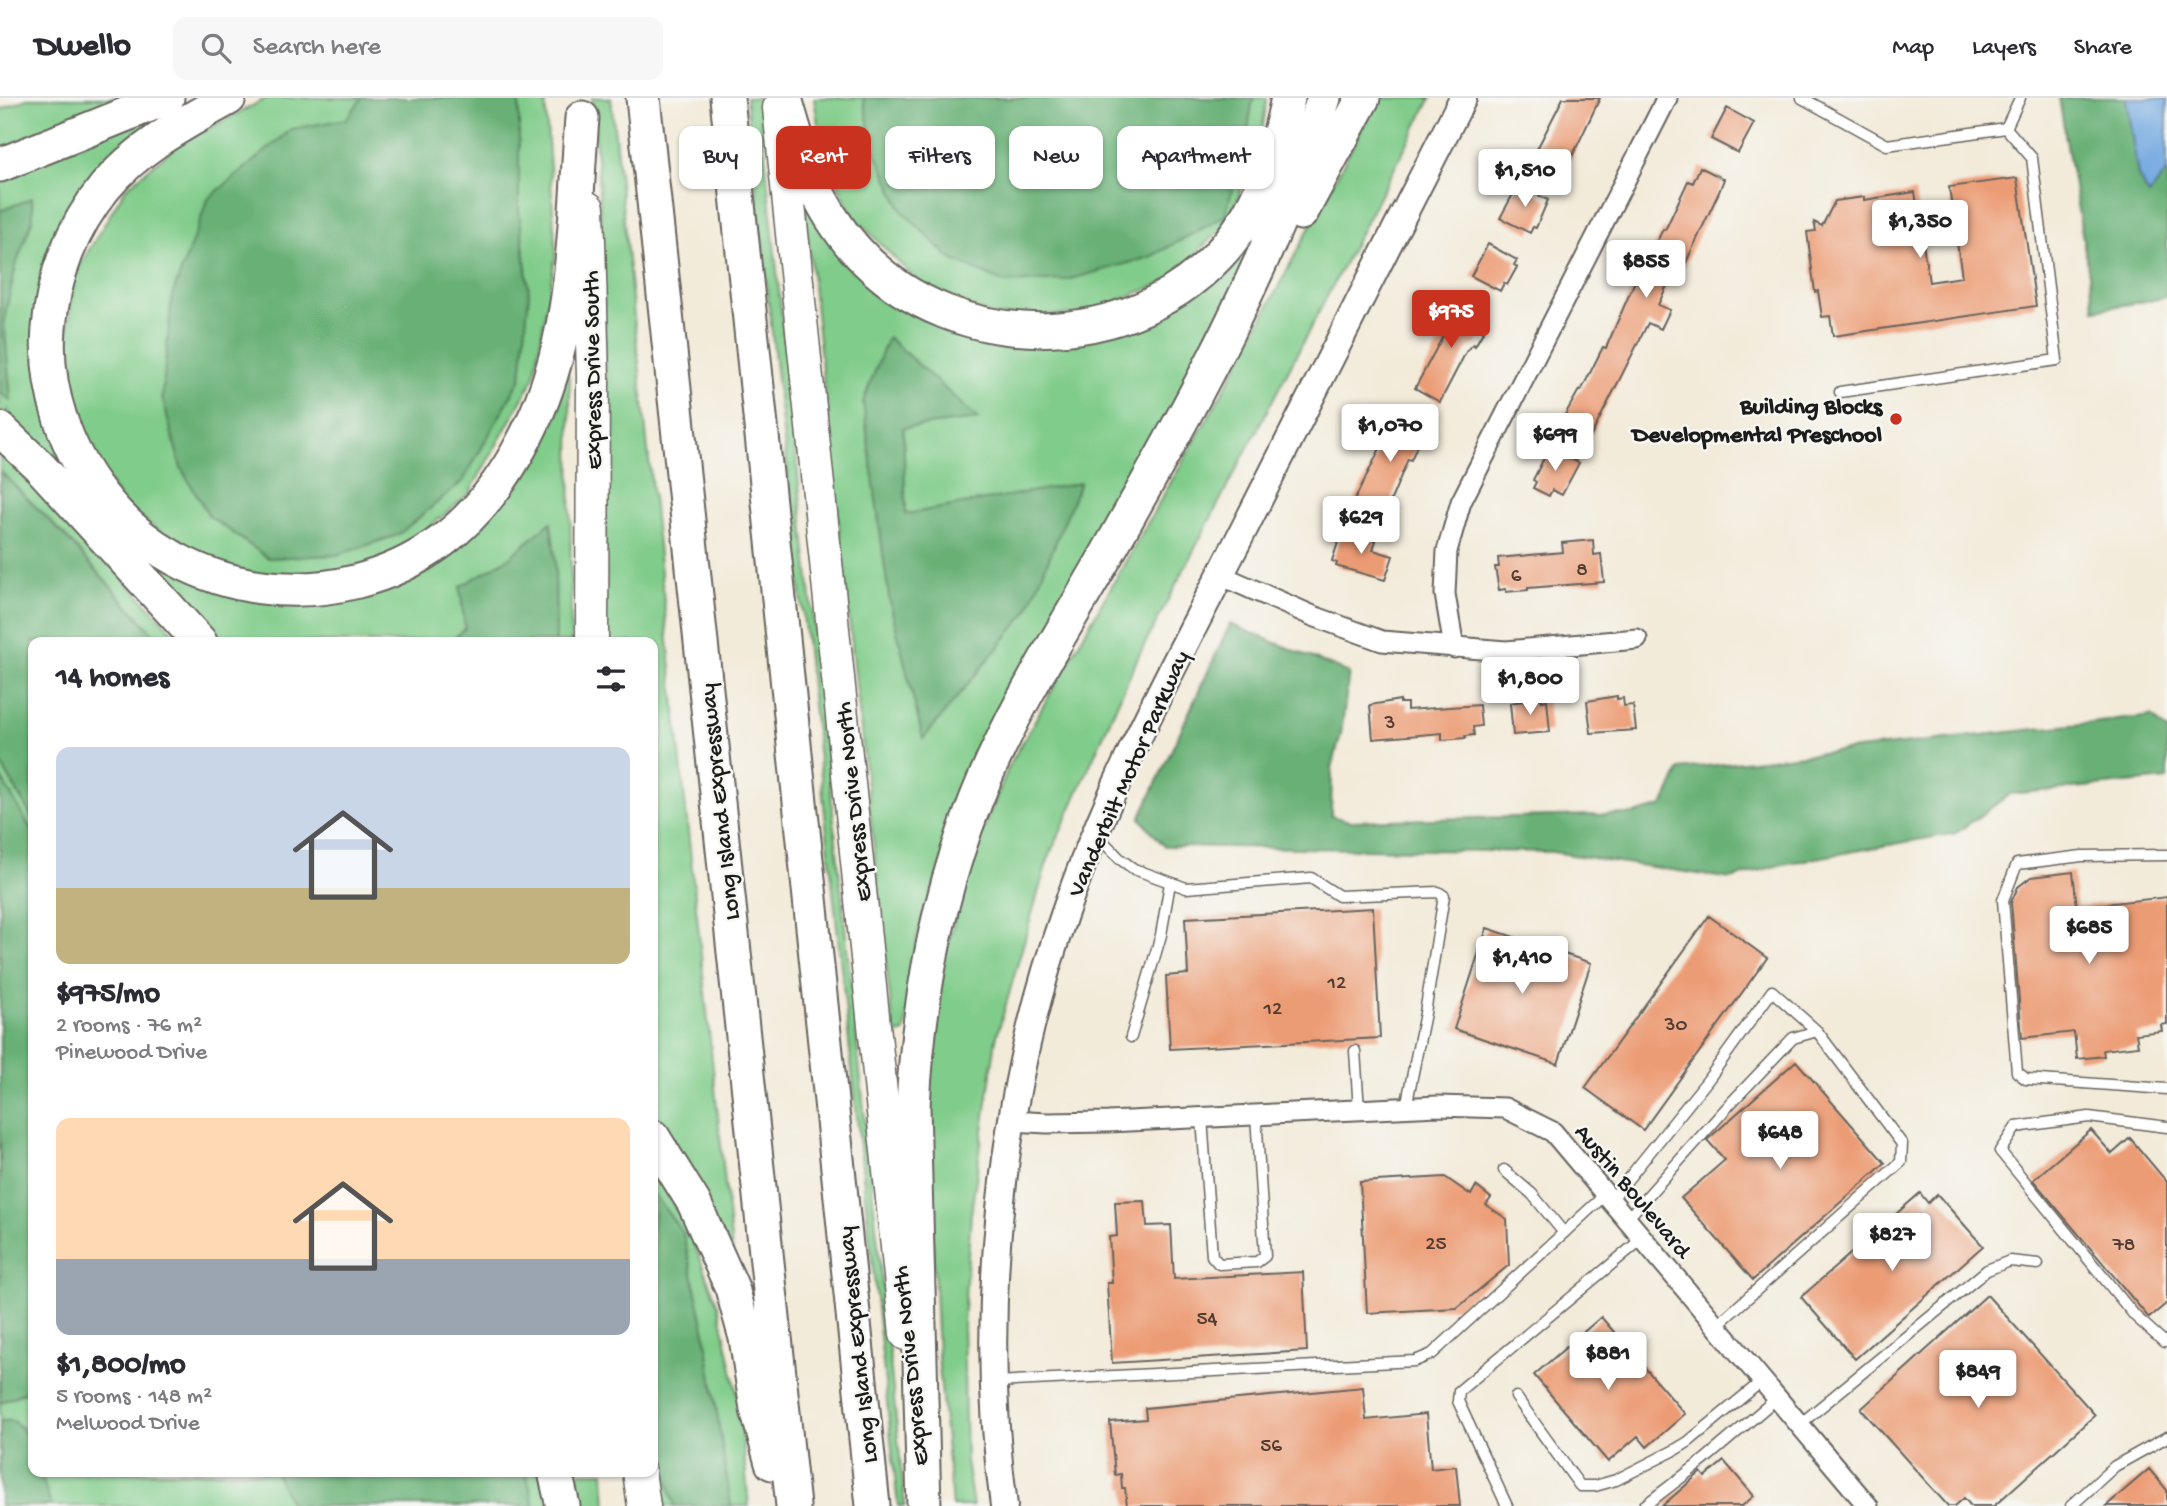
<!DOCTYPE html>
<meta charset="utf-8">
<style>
body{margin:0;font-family:"Gochi Hand",sans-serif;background:#f7f7f7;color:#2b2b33;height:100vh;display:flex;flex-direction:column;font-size:26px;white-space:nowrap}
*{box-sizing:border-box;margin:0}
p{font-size:23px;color:#7c7c81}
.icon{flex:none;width:38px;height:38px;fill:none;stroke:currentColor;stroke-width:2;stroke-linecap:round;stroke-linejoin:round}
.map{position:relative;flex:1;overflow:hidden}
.sheet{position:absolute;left:28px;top:539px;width:630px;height:840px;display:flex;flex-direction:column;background:#fff;border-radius:14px;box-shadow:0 2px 5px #0004}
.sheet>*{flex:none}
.top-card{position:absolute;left:679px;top:28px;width:665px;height:63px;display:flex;gap:14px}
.price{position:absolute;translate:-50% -60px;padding:0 16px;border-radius:7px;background:#fff;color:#222;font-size:23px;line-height:46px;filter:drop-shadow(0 2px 4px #0008)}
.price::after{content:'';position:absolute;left:50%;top:42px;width:21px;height:16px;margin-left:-10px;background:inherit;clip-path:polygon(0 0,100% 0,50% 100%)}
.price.on{background:#c8321e;color:#fff}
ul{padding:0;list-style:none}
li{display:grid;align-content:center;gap:14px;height:371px;padding:0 28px}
li span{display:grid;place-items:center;height:217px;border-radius:14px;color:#555}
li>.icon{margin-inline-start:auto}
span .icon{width:126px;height:126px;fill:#fffc;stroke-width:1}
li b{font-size:30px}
h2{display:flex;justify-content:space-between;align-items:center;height:84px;padding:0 28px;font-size:30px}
.pill{padding:0 24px;border-radius:14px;background:#fff;box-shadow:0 2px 5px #0004;font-size:24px;line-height:63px}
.pill.on{background:#c8321e;color:#fff}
header{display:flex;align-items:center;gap:42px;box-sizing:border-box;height:98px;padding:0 35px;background:#fff;border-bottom:2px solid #e1e1e2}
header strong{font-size:33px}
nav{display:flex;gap:38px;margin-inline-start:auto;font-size:24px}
.search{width:490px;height:63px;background:#f7f7f7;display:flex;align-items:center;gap:18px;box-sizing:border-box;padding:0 24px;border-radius:14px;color:#7c7c81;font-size:26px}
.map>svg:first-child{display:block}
.green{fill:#80cc8a;stroke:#4e7453;stroke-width:2}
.forest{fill:#68b076;stroke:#426649;stroke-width:2}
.water{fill:#74a9e1;stroke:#48627e;stroke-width:2}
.building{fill:#ec9c74}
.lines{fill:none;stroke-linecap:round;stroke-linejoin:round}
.service-casing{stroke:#67645e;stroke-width:13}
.minor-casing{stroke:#67645e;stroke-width:23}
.secondary-casing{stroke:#67645e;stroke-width:30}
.trunk-casing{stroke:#67645e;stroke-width:35}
.motorway-casing{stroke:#67645e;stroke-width:37}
.service{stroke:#fff;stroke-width:10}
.minor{stroke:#fff;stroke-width:19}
.secondary{stroke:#fff;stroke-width:26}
.trunk{stroke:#fff;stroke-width:32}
.motorway{stroke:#fff;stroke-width:33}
.poi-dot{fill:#c8321e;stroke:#f6f6f2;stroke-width:2.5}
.labels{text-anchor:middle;stroke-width:5;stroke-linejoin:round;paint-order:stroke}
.number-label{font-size:21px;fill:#503c32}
.street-label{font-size:24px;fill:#1c1c1c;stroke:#f6f6f2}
.poi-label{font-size:24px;font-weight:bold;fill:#1c1c1c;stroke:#f6f6f2;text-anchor:end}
</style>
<header>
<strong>Dwello</strong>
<div class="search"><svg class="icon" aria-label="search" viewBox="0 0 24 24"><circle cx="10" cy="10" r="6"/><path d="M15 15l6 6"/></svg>Search here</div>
<nav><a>Map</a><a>Layers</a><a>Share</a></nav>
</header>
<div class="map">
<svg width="2167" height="1408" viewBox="0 0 2167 1408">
<rect width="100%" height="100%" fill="#f6f6f2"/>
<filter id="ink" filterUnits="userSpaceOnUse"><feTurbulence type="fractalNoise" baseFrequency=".0143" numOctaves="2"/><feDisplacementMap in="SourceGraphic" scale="14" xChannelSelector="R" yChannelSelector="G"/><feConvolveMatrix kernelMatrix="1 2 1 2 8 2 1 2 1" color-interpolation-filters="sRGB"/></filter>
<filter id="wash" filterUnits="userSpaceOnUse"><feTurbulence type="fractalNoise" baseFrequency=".00686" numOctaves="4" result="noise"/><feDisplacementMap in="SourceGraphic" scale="28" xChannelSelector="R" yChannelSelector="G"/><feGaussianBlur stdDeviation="1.57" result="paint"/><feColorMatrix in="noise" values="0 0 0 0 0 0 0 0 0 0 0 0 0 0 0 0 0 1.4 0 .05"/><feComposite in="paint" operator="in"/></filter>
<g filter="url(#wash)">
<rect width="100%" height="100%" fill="#f3ebda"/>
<path class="green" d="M29,0H138L0,57V12Z
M267,0H545L556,155L534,280L469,396L397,456L340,475L259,478L186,453L124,407L85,350L64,268L74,177L126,90L177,47Z
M592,0H611L733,1161L653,1030V544H605C606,363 609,181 592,0Z
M746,0H759L905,1408H898L823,697Z
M814,0H1267L1260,49L1227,125L1168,183L1083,216L992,218L918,184L853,118L822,53Z
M1299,0H1308L1226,214L970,677L917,838L905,934L894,937L805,113L810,111L940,228L1020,246L1089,241L1215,176Z
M1378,0H1431L1138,559L1047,764L996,941L971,1116L963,1225L966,1363L973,1408H952L938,1257L926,993L943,862L976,749L1010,666L1227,286Z
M153,16L160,29L50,166L79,394L290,505L455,445L566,271L570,282L571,544H213L19,335L8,312L0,317V80Z
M0,346L182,544H161L62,435L0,373Z
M0,664L33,721V735L0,678Z
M653,1072L689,1133L719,1210L739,1305L749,1408H654Z
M33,1290V1354C27,1334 23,1323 0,1323V1305Z
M40,1374H275L292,1408H51Z
M526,1374H542L549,1408H534Z
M559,1374H604L606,1408H566Z"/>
<path class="forest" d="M362,0H519V111L529,195L521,280L463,383L398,437L337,457L268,460L209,418L181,370L162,299L172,198L208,101L292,31L346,21Z
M863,0H1253L1247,38L1225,118L1150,159L1067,182L1005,185L951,161L902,113L873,48Z
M2059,0H2167V197L2163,200L2095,212Z
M32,100L33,120L16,167L4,222L11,302L0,295V113Z
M888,239L978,321L903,330L906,416L1080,385L1027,514L923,641L889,500L863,304Z
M0,373L62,435L161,544H33V721L0,664Z
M551,424L555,460L556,544H450L465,530L460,489L510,459Z
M1230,526L1349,575L1341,636L1332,669L1331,718L1349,723L1634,716L1663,708L1680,671L2152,618L2167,633V681L2010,696L1956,735L1783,766L1731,781L1552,754L1164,748L1140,720Z
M0,678L33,735V1290L0,1305Z
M653,1095L683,1135L705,1235L731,1408H675L671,1396L653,1317Z
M0,1323H13C32,1339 33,1349 33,1374H40L51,1408H0Z
M275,1374H526L534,1408H292Z"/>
<path class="water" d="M2126,0H2167V73L2149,97L2138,78Z"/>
<g id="blocks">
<path class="building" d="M1563,0H1600L1570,63H1566L1563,70L1535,55Z
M1727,10L1754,25L1738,55L1711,41Z
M1700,69L1724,81L1719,94L1681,175L1674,172L1658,207L1670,212L1661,231L1648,225L1591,338L1562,322L1579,292L1581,293L1603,249L1606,250L1635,183L1639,185L1654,154L1652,153L1663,131L1665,132L1668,126L1688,83L1693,85Z
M2017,80L2036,208L1833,238L1830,218L1822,219L1818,193L1815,194L1807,134L1816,133L1814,124L1822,128L1835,103L1864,99V102L1915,94L1929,184L1962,179L1949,89Z
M1518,87L1548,102L1536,130L1533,129L1530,135L1500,120Z
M1488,146L1517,162L1514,167L1517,169L1507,187L1504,185L1500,193L1471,178Z
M1457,204L1486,221L1484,225L1487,227L1475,248L1473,246L1467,252L1440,304L1415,290L1443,238L1438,236Z
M1397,316L1425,329L1411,362L1408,361L1388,409L1385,410L1382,415L1354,403Z
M1549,350L1579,365L1562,397L1552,392L1549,398L1533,390L1536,384L1533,382Z
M1342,432L1376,443L1373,452L1393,458L1385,482L1336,468L1337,465L1332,463Z
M1593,442L1594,457L1601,456L1604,484L1528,490V492L1506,494V491L1499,492L1495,469H1499L1498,460L1563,454L1562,445Z
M1617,598V601L1623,600L1624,608L1633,607L1636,632L1591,635L1587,603Z
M1541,600L1542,603L1547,602L1550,634L1513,637L1510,605Z
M1400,602V605H1407V612L1479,607L1481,628L1473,629L1474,637L1465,638L1466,640L1442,642V635L1373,641L1370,607Z
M2073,774L2077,809L2167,799V926L2161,927L2162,933L2136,936L2138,948L2103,952L2104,958L2077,961L2074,934L2022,940L2011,804L2018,789L2031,779Z
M1373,810L1380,940L1170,951L1166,878L1188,876L1185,820Z
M1709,818L1767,860L1643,1032L1585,990Z
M1487,830L1591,865L1558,966L1454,931Z
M1796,963L1885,1065L1753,1182L1681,1100L1725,1062L1707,1042Z
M2091,1032L2112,1056L2130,1040L2167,1084V1205L2149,1220L2033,1082Z
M1445,1079L1471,1097L1476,1088L1491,1100L1486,1107L1507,1121L1509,1167L1457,1210L1367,1215L1360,1084Z
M1920,1095L1928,1105L1937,1096L1983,1148L1855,1261L1801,1199Z
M1145,1103L1147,1128L1171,1127L1174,1181L1303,1174L1307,1253L1112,1265L1107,1185H1112L1109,1139L1117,1138L1115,1104Z
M1987,1197L2095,1317L1994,1408H1971L1964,1400L1955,1408H1948L1861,1311Z
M1601,1219L1685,1316L1647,1349L1638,1338L1608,1364L1534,1277Z
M1363,1289L1366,1322L1426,1316L1431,1371L1456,1368L1460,1408H1127L1125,1390H1122L1121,1376L1115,1377L1110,1324L1146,1321L1145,1310Z
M1724,1363L1754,1398L1742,1408H1662L1701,1374L1705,1379Z
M2149,1371L2167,1392V1408H2106Z"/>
</g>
</g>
<g filter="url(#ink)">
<use href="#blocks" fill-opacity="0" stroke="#67645e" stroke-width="2"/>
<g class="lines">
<g class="service-casing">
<path id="service" d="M1802,0L1887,47L2006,30
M1840,294L2057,262L2032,60L2006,30L2020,0
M1098,738L1120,761L1134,771L1186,790L1311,780L1339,798L1438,794L1444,798L1425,915L1406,1009
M2167,757L2082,758L2017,766L2003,802L2017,974L2026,981L2167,991
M1131,939L1161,837L1170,785
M1355,953L1359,1012
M1202,1020L1212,1158L1219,1166L1257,1164L1265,1158L1256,1017
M2167,1029L2089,1019L2016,1029L2000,1053L2135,1218L2164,1244H2167
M1504,1072L1532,1096L1564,1135
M1611,1102L1707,983L1772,893L1817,933
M1627,1121L1730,1006L1793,940L1817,933L1902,1046L1901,1064L1716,1228
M995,1284L1415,1263L1432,1256L1606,1096
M1516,1299L1580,1388H1595L1616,1382L1673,1353L1688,1344L1762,1283
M1799,1327L1987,1172L2010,1163L2038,1166
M1507,1408L1458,1303L1459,1293L1643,1140
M1644,1408L1704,1362L1777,1300
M2071,1408L2115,1368L2167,1339"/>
</g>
<g class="minor-casing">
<path id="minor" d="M1220,477L1313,518L1382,543L1506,553L1637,541
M1454,550L1445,496L1447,453L1461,404L1667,0
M1012,1023L1047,1025L1108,1024L1438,1008L1505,1010L1553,1034L1868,1408"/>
</g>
<g class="secondary-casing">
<path id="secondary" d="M1004,1408C978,1217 1000,999 1064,817C1110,683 1179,558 1243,433C1316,288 1389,144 1463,0"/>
</g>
<g class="trunk-casing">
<path id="trunk" d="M779,10L906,1236
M588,110L593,278L592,544
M639,1374L644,1408"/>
</g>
<g class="motorway-casing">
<path id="motorway" d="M229,0C184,25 138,49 105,89C72,129 53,179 49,230C44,290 65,351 102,398C183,503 336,521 442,443C485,411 516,363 537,315C577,222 574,119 582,20
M643,0L793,1408
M727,0L873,1408
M785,0C801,57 815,107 856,152C956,264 1150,258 1238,133C1266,93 1278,47 1288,0
M0,67L167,0
M1301,115L1363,0
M0,331L40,369L200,544
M653,1039L694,1105L732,1190L746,1240L757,1311L772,1365
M555,1374L563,1408
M924,1408L913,1009C918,903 937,801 976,702C1009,618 1058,541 1103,463C1189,311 1271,167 1324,0"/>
</g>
<use href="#service" class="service"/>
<use href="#minor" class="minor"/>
<use href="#secondary" class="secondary"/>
<use href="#trunk" class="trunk"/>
<use href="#motorway" class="motorway"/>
</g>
</g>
<circle class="poi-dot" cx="1896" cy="321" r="7"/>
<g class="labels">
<g class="number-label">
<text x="1582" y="477">8</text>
<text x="1516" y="483">6</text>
<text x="1390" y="630">3</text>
<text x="1337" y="890">12</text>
<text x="1273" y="916">12</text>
<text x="1676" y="932">30</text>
<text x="1436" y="1151">25</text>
<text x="2124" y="1152">78</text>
<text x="1207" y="1226">54</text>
<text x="1271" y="1353">56</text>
</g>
<g class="street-label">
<text transform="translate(591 272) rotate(-91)" y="8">Express Drive South</text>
<text transform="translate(1127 675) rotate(-66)" y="8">Vanderbilt Motor Parkway</text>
<text transform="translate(718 704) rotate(-96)" y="8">Long Island Expressway</text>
<text transform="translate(852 704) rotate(-96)" y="8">Express Drive North</text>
<text transform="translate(1634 1092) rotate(50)" y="8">Austin Boulevard</text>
<text transform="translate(856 1247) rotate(-96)" y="8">Long Island Expressway</text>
<text transform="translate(909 1268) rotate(-96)" y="8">Express Drive North</text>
</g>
<g class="poi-label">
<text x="1882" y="315">Building Blocks<tspan x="1882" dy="28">Developmental Preschool</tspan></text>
</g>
</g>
</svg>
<b class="price" style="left:1525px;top:111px">$1,510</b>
<b class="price" style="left:1920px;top:162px">$1,350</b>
<b class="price" style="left:1646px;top:202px">$855</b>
<b class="price on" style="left:1451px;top:252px">$975</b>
<b class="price" style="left:1390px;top:366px">$1,070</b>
<b class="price" style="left:1555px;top:375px">$699</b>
<b class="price" style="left:1361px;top:458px">$629</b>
<b class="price" style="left:1530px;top:619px">$1,800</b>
<b class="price" style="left:2089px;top:868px">$685</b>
<b class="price" style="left:1522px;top:898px">$1,410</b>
<b class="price" style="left:1780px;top:1073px">$648</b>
<b class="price" style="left:1892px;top:1175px">$827</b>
<b class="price" style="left:1608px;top:1294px">$881</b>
<b class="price" style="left:1978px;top:1312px">$849</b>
<div class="top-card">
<a class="pill">Buy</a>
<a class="pill on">Rent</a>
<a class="pill">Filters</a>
<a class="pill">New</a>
<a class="pill">Apartment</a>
</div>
<section class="sheet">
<h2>14 homes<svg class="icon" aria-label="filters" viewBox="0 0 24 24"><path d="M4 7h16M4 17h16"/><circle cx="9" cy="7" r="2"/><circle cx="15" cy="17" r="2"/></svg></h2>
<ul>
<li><span style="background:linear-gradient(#c9d6e8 65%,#c2b280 0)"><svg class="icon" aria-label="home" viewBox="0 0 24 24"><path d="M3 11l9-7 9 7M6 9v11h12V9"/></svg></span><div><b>$975/mo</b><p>2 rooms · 76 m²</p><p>Pinewood Drive</p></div></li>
<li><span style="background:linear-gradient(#ffd9b3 65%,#9aa5b1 0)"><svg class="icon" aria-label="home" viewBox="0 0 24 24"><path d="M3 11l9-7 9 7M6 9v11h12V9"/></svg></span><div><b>$1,800/mo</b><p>5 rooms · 148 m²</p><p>Melwood Drive</p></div></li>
</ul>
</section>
</div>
